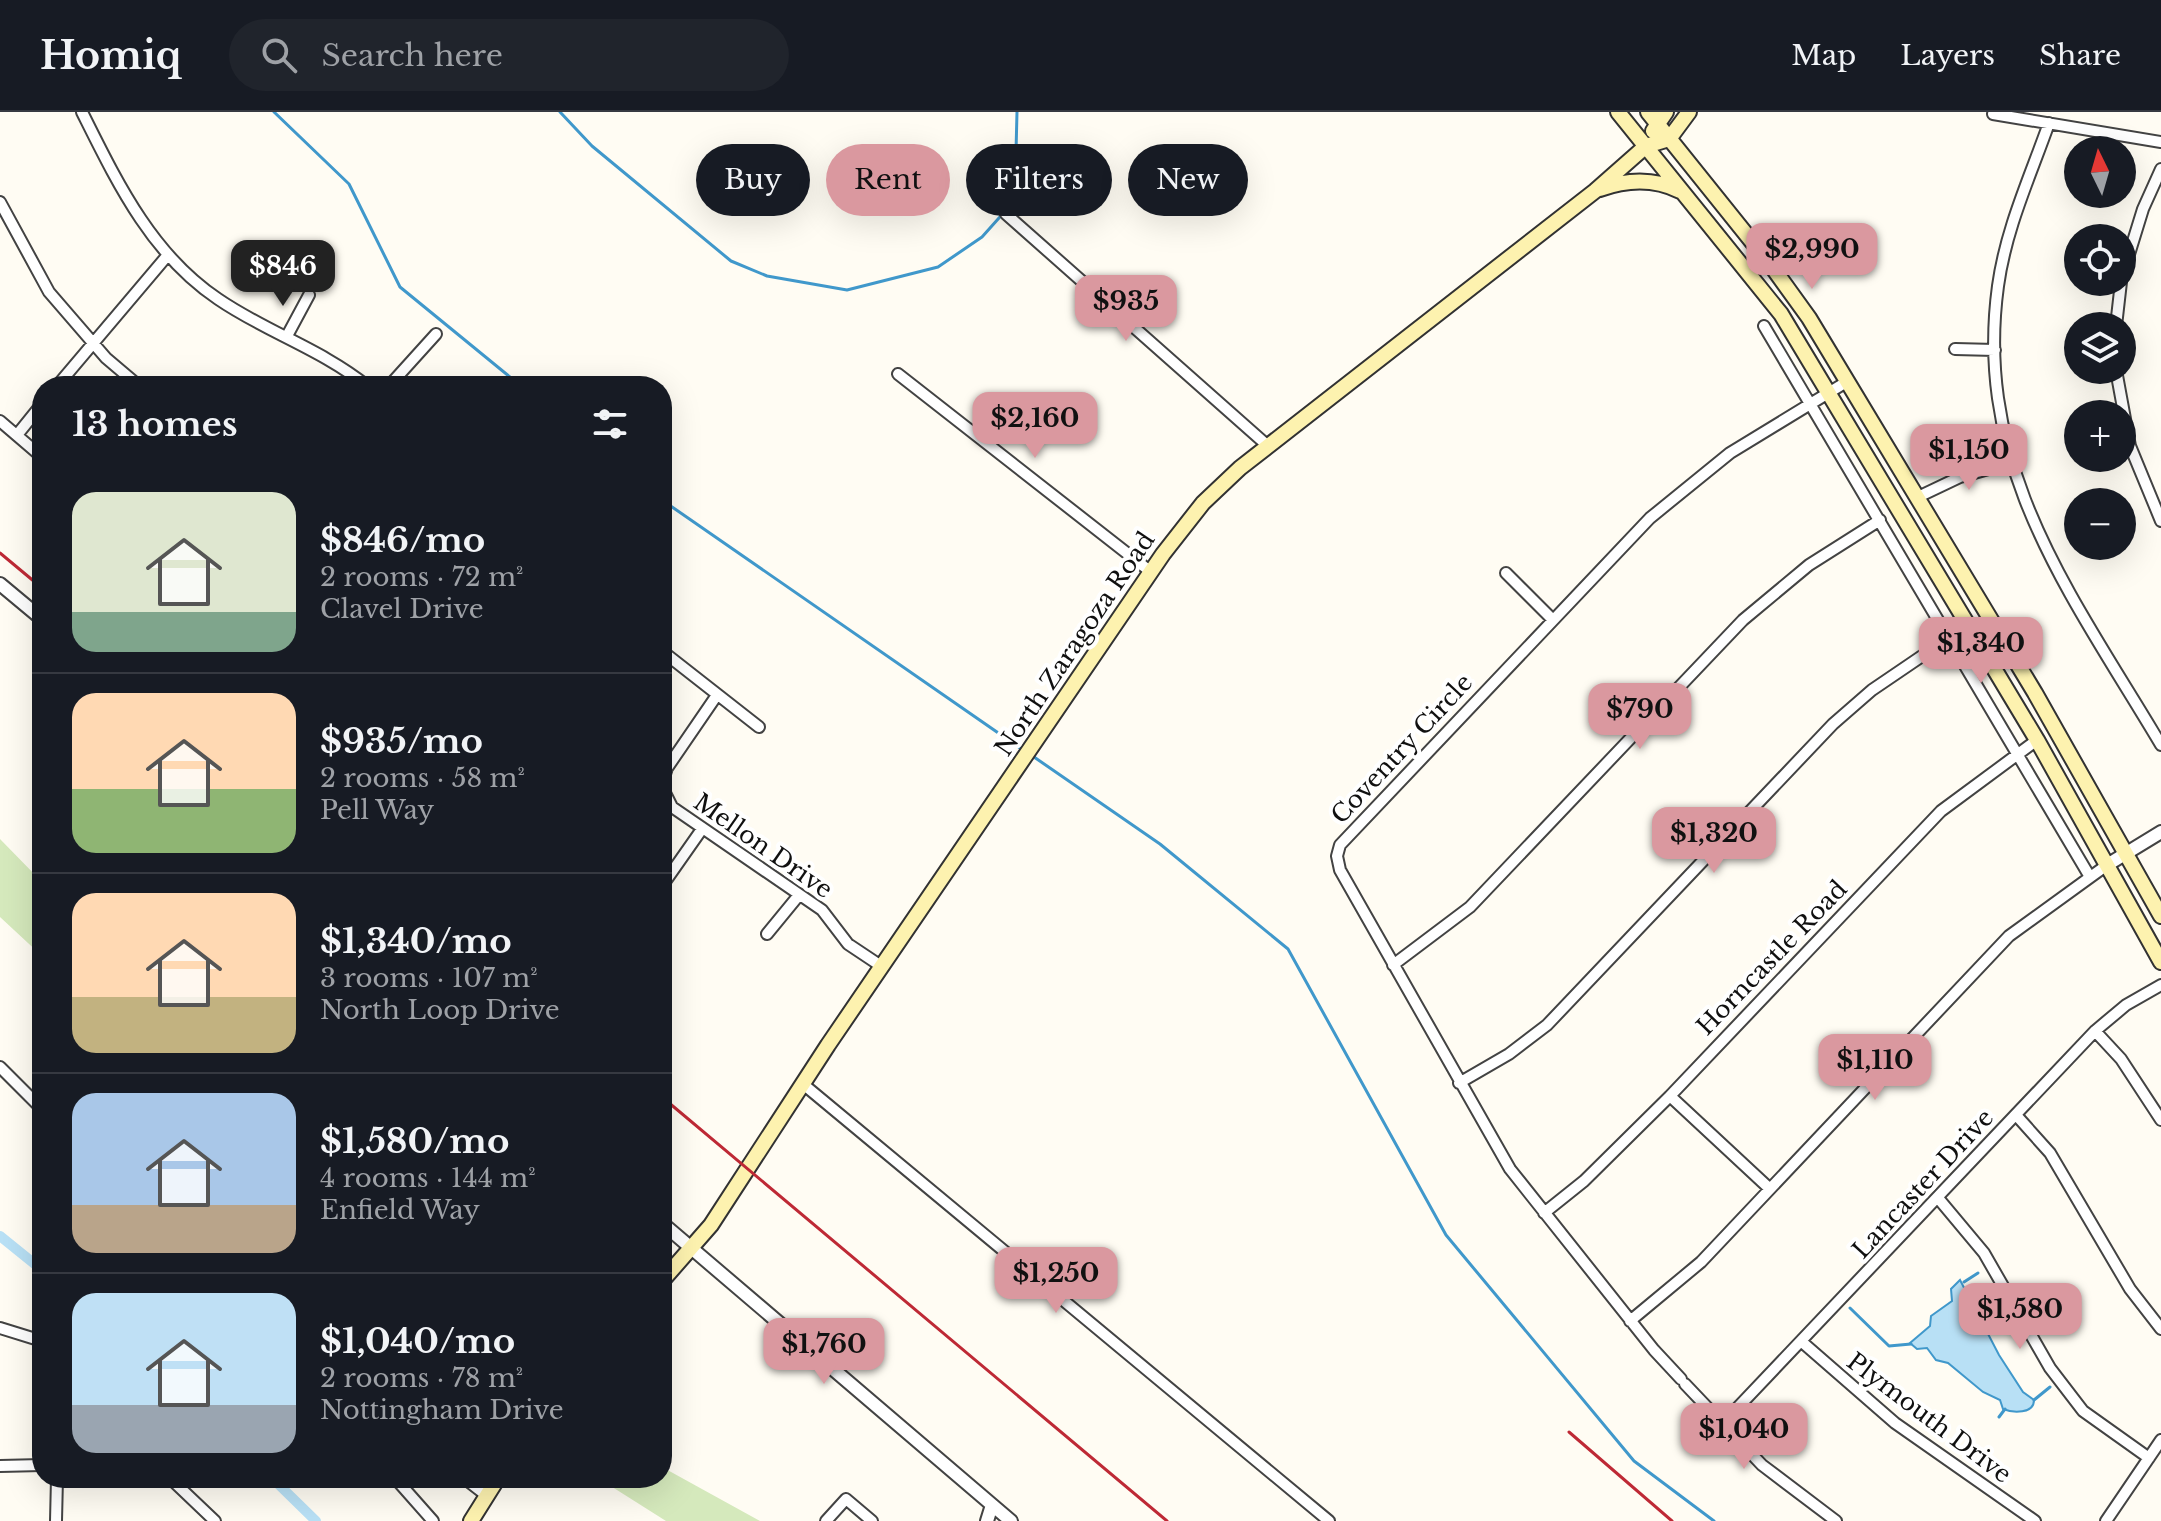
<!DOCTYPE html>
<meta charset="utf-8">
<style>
body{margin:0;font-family:"Libre Baskerville",serif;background:#20242c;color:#f1f3f6;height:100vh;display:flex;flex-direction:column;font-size:30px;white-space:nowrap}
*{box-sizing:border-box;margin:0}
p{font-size:26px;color:#9ea1a6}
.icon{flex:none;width:44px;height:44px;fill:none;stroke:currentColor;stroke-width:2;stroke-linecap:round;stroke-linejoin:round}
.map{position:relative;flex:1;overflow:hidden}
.panel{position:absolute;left:32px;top:264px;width:640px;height:1112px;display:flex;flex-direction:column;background:#171b24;border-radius:32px;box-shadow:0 8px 32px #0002}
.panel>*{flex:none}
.guide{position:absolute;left:696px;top:32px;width:760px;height:72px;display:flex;gap:16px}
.needle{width:52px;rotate:355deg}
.buttons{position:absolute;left:2064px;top:24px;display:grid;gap:16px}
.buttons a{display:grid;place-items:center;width:72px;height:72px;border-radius:50%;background:#171b24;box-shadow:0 8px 32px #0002;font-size:40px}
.price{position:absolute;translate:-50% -68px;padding:0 18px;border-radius:16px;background:#da989f;color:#111;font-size:26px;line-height:52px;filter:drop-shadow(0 2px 4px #0008)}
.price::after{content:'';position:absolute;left:50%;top:48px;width:24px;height:18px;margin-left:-12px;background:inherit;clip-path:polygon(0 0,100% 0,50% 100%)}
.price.current{background:#222;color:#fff}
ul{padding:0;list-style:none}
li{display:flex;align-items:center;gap:24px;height:200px;padding:0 40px}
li+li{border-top:2px solid #363941}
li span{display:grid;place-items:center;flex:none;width:224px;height:160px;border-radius:24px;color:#555}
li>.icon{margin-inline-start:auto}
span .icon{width:96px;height:96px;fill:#fffc;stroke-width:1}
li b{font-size:34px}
h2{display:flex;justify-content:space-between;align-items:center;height:96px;padding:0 40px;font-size:34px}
.chip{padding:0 28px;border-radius:36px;background:#171b24;box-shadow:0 8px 32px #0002;font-size:28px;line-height:72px}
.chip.current{background:#da989f;color:#111}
header{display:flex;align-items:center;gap:48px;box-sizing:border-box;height:112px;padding:0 40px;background:#171b24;border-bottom:2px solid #363941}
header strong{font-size:38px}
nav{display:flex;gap:44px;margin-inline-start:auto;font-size:28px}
.search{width:560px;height:72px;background:#20242c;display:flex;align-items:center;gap:20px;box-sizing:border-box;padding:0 28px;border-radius:44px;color:#9ea1a6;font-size:30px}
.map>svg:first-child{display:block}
.green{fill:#d5e9bc}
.water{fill:#b8e0f5;stroke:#4098cb;stroke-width:2}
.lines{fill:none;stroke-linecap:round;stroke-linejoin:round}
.stream{stroke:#4098cb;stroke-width:3}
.canal{stroke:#b8e0f5;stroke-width:10}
.minor-casing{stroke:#434343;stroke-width:14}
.tertiary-casing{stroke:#434343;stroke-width:16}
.secondary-casing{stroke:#323232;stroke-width:18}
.minor{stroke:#fff;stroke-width:10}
.tertiary{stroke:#fff;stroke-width:12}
.secondary{stroke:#fdf2af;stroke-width:14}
.rail{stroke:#be2935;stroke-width:3}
.labels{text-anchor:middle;stroke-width:8;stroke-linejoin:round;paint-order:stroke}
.street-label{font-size:24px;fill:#101010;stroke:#fff}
</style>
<header>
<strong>Homiq</strong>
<div class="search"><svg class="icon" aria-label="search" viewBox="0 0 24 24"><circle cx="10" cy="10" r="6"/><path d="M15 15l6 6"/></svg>Search here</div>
<nav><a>Map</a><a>Layers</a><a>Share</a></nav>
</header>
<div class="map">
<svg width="2161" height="1409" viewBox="0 0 2161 1409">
<rect width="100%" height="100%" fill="#fffcf3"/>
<path class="green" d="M0,727L42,770V844L0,805Z
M662,1355L760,1409H666L598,1366H662Z"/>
<path class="water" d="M1960,1168L1999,1243L2023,1280L2034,1288C2034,1302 2013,1301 2003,1297L2000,1288L1983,1280L1948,1251L1936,1248L1927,1236L1917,1237L1910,1231L1930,1214L1931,1204L1952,1189L1951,1177Z"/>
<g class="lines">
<path class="stream" d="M274,0L349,72L400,175L521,274
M560,0L592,34L731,149L767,164L847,178L938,155L982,125L1007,97L1015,80L1017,0
M662,388L1020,636
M1034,645L1160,732L1288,837L1446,1123L1634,1349L1714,1409
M1964,1170L1978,1161
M1850,1196L1889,1234L1911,1232
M2034,1288L2050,1275
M1999,1305L2005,1297"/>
<path class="canal" d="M0,1124L42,1158
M272,1366L316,1409"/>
<g class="minor-casing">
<path id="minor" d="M82,0C117,70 151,142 218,187C266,220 321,237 367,274
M1993,2L2161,30
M2049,11C2030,65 2006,116 1998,174C1973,357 2073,485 2161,633
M0,90L49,180L106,246L139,274
M1006,102L1268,334
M2122,165L2143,97L2161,57
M1764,214L2090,765
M2116,214L2121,170
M287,224L309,183
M1955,237L1995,238
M2116,258L2130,334L2161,409
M898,262L1151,460
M57,274L167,144
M389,274L436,222
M0,309L42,345
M17,323L42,292
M1918,385L1960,365L2010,351
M1506,461L1552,507
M662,539L759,615
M662,671L667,656L717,583
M662,675L672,695L822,798L848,832L881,854
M662,774L702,717
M767,822L799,783
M1393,853L1470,795L1743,508L1809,453L1880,408
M2095,919L2121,947L2161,1008
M0,955L42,997
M1459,971L1509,942L1547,913L1833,612L1872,578L1950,525
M803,972L1329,1409
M1670,984L1770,1077
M2016,1003L2050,1041L2130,1177L2161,1217
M1938,1086L1984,1141L2050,1256L2083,1299L2149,1346
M1544,1101L1584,1069L1670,984L1941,699L2037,628
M1630,1209L1701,1150L2009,824L2107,753
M0,1216L42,1229
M1802,1230L1895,1311L2035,1409
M1681,1267L1654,1238L1510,1057L1340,758L1337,744L1340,733L1650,406L1730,341L1848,269
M1685,1272L1762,1353L1836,1409
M1724,1310L2095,919L2126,893L2161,873
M0,1354L42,1353
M395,1366L433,1409
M464,1366L486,1383
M174,1370L215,1409
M56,1409L57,1366
M826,1409L846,1387L872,1409
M2106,1409L2161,1328"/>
</g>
<g class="tertiary-casing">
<path id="tertiary" d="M0,472L42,507
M2107,753L2161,720
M662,1111L1011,1409
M987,1409L992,1393"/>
</g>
<g class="secondary-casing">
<path id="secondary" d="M1618,0L1781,202L2037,628L2161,850
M1648,0L1770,152L1809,206L2035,581L2161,804
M1653,19L1666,0
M1600,77C1628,67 1654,66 1680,79
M662,1169L711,1113L828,933L1163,442L1203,391L1240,356L1595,79L1646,34L1669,27L1689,0
M471,1409L498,1366"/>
</g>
<use href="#minor" class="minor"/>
<use href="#tertiary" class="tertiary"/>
<use href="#secondary" class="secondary"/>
<path class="rail" d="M0,441L42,476
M662,985L1167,1409
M1569,1320L1672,1409"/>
</g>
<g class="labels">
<g class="street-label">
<text transform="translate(1075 532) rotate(-56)" y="8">North Zaragoza Road</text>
<text transform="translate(1402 637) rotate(-47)" y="8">Coventry Circle</text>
<text transform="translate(763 734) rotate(35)" y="8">Mellon Drive</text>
<text transform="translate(1772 846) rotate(-46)" y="8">Horncastle Road</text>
<text transform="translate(1923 1072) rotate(-47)" y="8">Lancaster Drive</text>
<text transform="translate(1929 1306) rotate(37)" y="8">Plymouth Drive</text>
</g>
</g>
</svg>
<div class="buttons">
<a><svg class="needle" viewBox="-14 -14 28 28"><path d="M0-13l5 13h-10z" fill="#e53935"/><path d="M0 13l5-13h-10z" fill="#9ea1a6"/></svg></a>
<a><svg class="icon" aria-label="locate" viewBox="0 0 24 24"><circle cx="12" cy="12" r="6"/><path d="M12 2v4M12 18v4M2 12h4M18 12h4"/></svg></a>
<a><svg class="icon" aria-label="layers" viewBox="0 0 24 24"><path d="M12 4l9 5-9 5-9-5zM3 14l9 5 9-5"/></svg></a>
<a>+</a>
<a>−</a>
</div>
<b class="price" style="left:1812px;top:179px">$2,990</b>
<b class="price current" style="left:283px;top:196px">$846</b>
<b class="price" style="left:1126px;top:231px">$935</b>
<b class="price" style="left:1035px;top:348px">$2,160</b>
<b class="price" style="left:1969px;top:380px">$1,150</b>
<b class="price" style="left:1981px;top:573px">$1,340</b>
<b class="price" style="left:1640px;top:639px">$790</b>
<b class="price" style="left:1714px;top:763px">$1,320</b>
<b class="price" style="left:1875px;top:990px">$1,110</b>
<b class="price" style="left:1056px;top:1203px">$1,250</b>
<b class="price" style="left:2020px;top:1239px">$1,580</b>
<b class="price" style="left:824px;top:1274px">$1,760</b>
<b class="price" style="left:1744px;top:1359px">$1,040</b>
<div class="guide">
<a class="chip">Buy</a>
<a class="chip current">Rent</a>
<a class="chip">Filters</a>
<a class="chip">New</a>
</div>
<section class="panel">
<h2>13 homes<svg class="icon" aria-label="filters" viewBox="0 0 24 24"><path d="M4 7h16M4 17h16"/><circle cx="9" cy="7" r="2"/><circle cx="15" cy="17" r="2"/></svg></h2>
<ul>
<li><span style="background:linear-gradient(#dfe7d0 75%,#7fa58c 0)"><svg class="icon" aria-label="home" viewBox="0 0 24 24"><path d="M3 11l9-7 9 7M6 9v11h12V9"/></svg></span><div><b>$846/mo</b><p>2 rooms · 72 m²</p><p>Clavel Drive</p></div></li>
<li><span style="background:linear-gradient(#ffd9b3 60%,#8fb573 0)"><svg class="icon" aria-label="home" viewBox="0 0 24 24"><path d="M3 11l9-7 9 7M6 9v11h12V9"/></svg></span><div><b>$935/mo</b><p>2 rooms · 58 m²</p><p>Pell Way</p></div></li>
<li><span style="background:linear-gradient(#ffd9b3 65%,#c2b280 0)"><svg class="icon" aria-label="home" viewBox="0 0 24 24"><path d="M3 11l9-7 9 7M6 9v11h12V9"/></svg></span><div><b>$1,340/mo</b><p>3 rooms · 107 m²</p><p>North Loop Drive</p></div></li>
<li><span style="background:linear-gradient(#a9c7e8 70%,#b9a48a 0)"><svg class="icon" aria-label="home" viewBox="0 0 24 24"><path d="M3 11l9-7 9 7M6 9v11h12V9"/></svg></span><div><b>$1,580/mo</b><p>4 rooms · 144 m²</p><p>Enfield Way</p></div></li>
<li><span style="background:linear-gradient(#bfe0f5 70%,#9aa5b1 0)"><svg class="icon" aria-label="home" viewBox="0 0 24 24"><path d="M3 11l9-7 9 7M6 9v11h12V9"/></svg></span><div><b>$1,040/mo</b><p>2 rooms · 78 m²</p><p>Nottingham Drive</p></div></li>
</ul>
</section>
</div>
